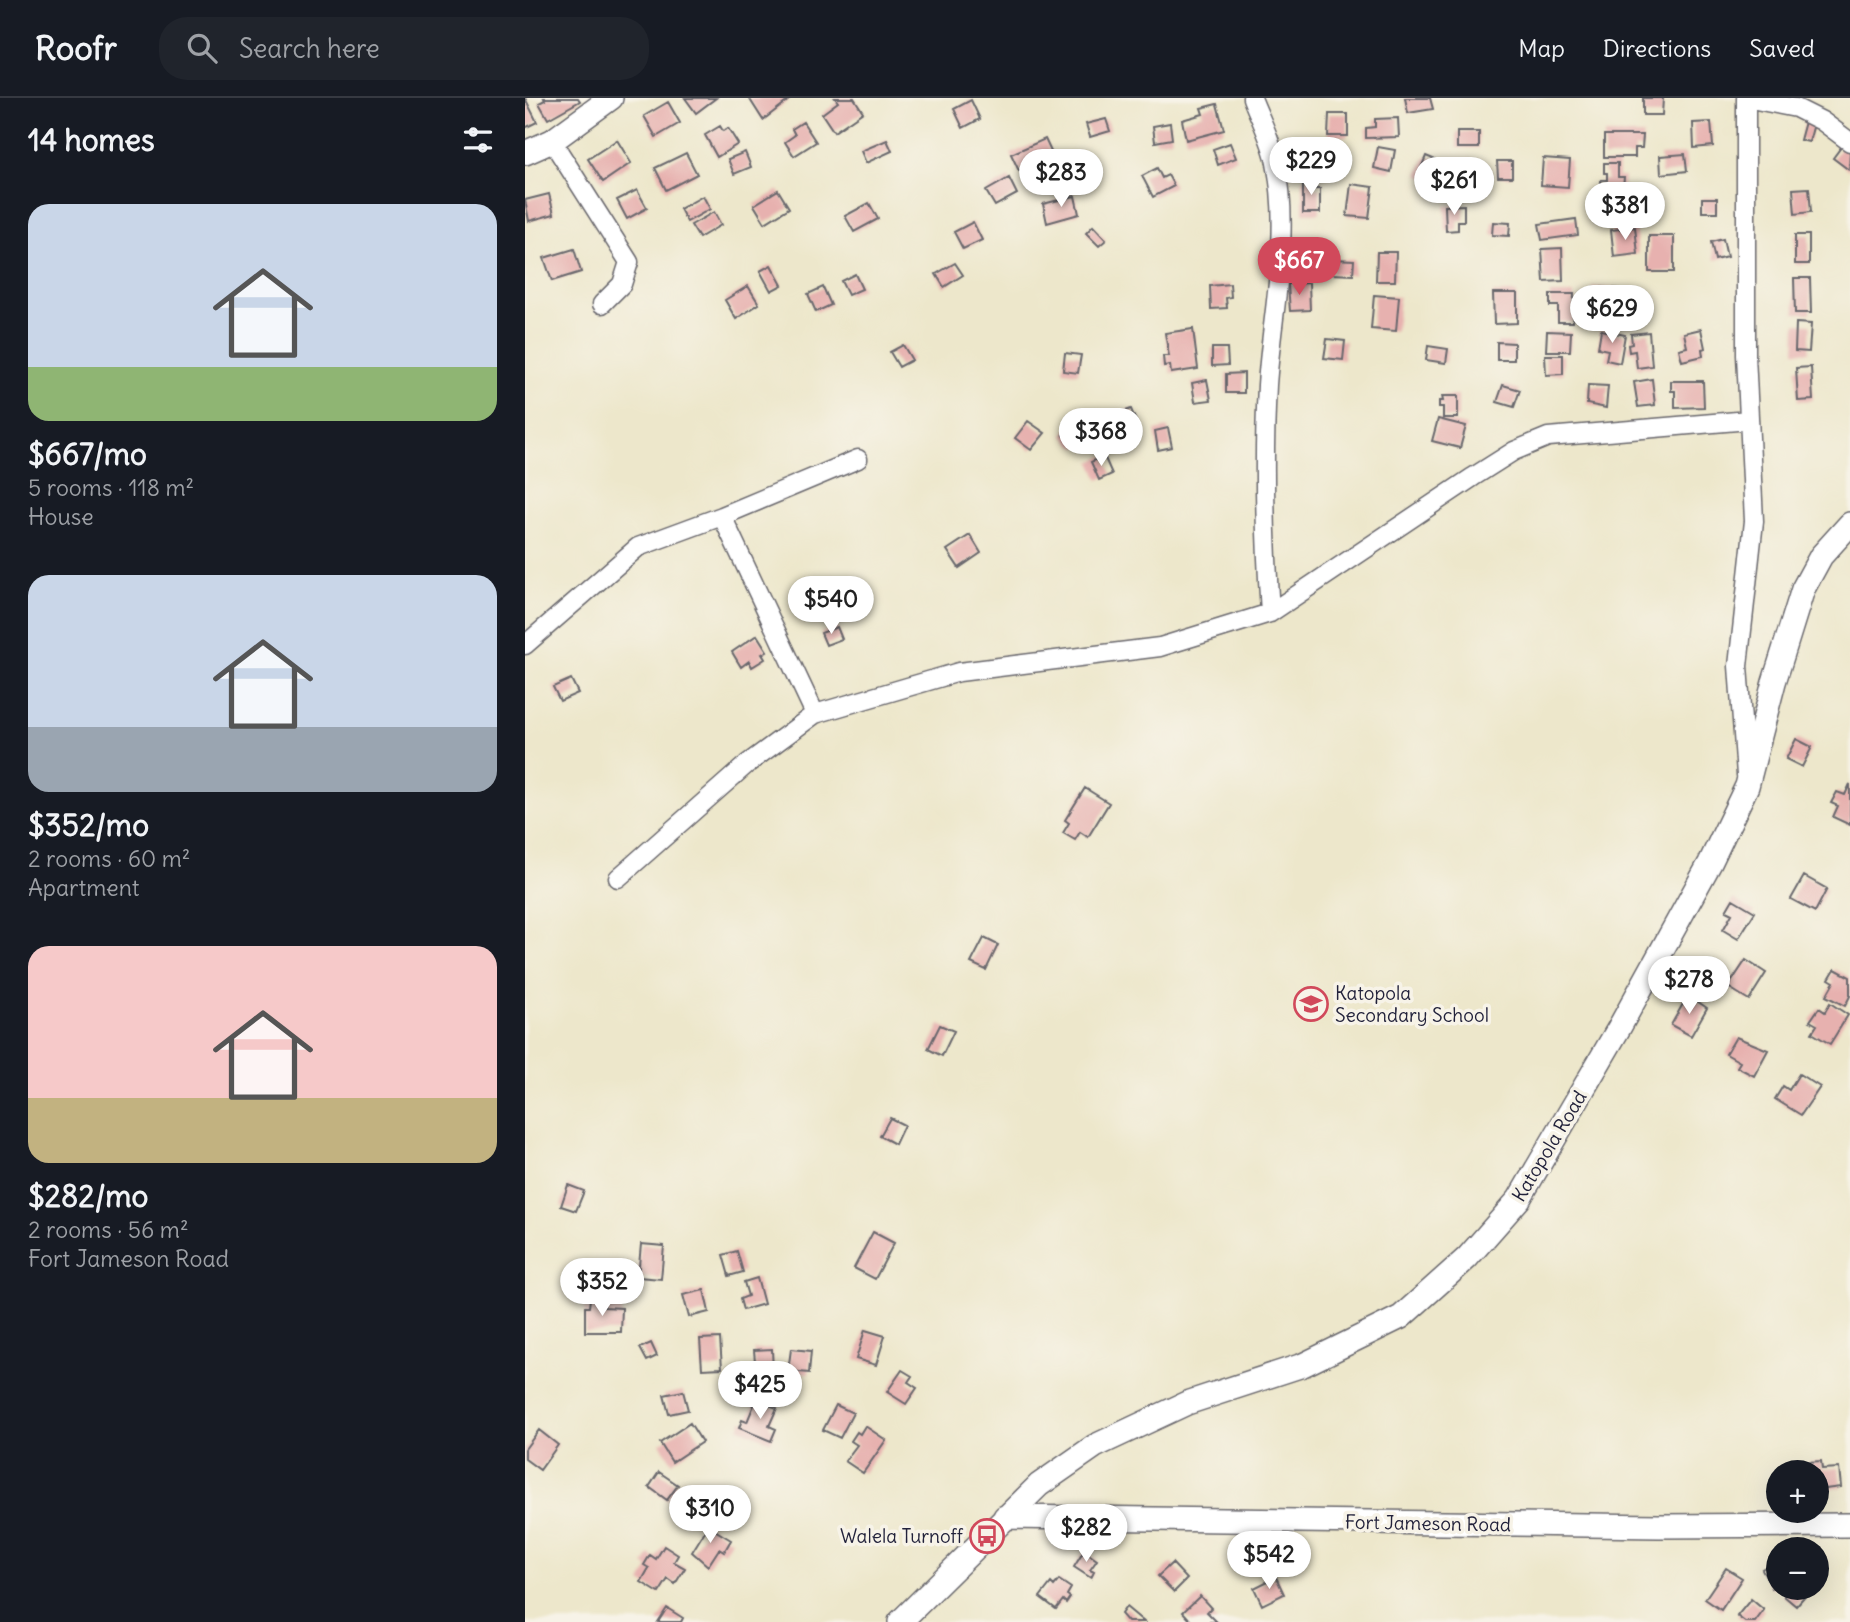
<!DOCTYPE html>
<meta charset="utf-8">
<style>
body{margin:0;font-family:Delius,sans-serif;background:#20242c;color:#f1f3f6;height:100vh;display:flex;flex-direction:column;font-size:26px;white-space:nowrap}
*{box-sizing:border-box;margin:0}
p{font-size:23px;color:#9ea1a6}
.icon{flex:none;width:38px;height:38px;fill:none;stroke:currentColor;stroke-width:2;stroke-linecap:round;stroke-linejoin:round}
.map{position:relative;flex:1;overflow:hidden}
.sheet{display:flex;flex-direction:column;background:#171b24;width:525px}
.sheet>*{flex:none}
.fabs{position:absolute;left:1241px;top:1362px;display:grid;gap:14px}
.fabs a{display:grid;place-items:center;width:63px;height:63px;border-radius:50%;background:#171b24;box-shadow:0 7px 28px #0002;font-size:35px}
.price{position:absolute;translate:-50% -60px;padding:0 16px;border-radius:24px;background:#fff;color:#222;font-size:23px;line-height:46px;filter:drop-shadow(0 2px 4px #0008)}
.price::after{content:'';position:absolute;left:50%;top:42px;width:21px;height:16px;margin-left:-10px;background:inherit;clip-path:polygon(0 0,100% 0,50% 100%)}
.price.selected{background:#d1495b;color:#fff}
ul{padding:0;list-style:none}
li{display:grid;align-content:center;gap:14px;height:371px;padding:0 28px}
li span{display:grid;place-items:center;height:217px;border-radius:21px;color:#555}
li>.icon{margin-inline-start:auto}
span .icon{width:126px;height:126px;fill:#fffc;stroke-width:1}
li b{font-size:30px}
h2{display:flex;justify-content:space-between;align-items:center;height:84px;padding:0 28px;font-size:30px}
header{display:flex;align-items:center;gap:42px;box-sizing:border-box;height:98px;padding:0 35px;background:#171b24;border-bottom:2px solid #363941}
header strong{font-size:33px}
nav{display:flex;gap:38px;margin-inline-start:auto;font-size:24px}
.search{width:490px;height:63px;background:#20242c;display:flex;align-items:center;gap:18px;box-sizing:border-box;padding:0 24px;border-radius:28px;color:#9ea1a6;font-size:26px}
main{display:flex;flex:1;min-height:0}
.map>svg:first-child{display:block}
.building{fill:#e7b1af}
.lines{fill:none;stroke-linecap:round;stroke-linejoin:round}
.minor-casing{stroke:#69676d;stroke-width:21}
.tertiary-casing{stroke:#69676d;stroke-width:26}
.minor{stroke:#fff;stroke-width:18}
.tertiary{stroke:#fff;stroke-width:23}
.labels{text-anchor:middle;stroke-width:7;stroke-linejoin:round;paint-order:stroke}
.poi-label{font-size:19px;fill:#22223b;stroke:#f7f3e8;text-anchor:start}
.street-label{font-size:19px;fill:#22223b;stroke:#f7f3e8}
</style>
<header>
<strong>Roofr</strong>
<div class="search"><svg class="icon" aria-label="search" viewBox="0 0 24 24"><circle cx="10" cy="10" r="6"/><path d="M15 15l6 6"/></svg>Search here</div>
<nav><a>Map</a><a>Directions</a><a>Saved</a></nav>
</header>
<main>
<section class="sheet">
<h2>14 homes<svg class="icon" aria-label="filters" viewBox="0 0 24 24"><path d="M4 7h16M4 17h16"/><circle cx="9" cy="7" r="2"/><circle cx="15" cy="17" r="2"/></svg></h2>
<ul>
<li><span style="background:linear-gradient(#c9d6e8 75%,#8fb573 0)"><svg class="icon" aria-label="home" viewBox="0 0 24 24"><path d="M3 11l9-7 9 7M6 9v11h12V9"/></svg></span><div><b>$667/mo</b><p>5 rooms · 118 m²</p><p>House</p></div></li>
<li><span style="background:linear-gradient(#c9d6e8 70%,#9aa5b1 0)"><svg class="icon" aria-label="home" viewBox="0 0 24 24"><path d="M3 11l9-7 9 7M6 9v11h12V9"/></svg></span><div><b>$352/mo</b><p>2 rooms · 60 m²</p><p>Apartment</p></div></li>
<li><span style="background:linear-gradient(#f6c9c9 70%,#c2b280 0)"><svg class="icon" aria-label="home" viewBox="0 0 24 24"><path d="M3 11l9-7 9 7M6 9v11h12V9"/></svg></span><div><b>$282/mo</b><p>2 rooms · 56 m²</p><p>Fort Jameson Road</p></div></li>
</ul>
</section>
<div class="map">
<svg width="1325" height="1524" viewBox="0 0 1325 1524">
<rect width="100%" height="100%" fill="#f7f3e8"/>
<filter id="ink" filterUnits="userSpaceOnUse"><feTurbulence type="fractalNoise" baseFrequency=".0143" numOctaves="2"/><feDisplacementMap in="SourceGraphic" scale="14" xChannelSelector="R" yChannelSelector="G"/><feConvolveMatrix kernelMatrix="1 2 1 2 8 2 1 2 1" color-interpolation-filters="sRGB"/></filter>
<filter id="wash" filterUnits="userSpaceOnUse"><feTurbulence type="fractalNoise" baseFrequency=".00686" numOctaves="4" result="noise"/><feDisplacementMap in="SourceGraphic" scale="28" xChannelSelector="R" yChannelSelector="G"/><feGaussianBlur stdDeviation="1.57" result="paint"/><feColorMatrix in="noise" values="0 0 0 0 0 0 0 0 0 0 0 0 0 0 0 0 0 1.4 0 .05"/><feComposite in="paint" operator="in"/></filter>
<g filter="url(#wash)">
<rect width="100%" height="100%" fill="#ede7cb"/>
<g id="blocks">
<path class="building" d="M0,0L12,24L0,30Z
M19,0H53L55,3L23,21L14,5L20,2Z
M160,0H191L171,15Z
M224,0H262L264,2L238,22Z
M310,0H329L338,14L309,34L297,16L313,4Z
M880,0H905L908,11L883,15Z
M1118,0H1138L1137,17H1118Z
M446,2L455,21L438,30L429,11Z
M143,4L155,25L131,39L119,18Z
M692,6L699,32L661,42L657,22L678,16L676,10Z
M804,16H823V38H803Z
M873,20L874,39L841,40V30L850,29V21Z
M1281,20L1290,22L1284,44L1275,42Z
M581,21L585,33L565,39L561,26Z
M278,24L291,44L269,58L260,44L270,37L267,31Z
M1186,24L1188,48L1169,50L1168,25Z
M645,25L647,41L630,44L628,28Z
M195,28L198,33L203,30L213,46L192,59L180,37Z
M932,34H954V50H932Z
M1079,37H1118L1117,50H1110V59H1079Z
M520,41L528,58L494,73L486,56Z
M92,42L106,65L78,84L63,61Z
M362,42L367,53L341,65L336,53Z
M705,45L711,60L693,67L688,51Z
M1317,48L1325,54L1324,72L1308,60Z
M853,49L870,52L866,74L849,70Z
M220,54L226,69L209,76L203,61Z
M161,55L172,76L141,92L130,70Z
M1160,56L1162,73L1136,76L1135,58Z
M901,58L913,63L905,82L893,77Z
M1018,60L1045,62L1043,89L1016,87Z
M972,63H987V79H973Z
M1079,65H1093V79H1099L1098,89H1076V82H1082V75H1079Z
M632,70L637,80L643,77L649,88L628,99L617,78Z
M484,80L492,96L470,108L461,93Z
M778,81H789V91H795V115H778Z
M826,86L848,89L844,120L822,118Z
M1284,90L1286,114L1270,116L1268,91Z
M112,92L122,110L102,121L92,102Z
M253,92L264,110L240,125L229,107Z
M24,96L29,116L4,123L0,102Z
M178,98L185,111L162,124L155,111Z
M550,98L554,116L522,125L518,106Z
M1090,98L1091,107L1100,106L1101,121L1070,125L1068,107L1077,106L1076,99Z
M1177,100H1192V114H1177Z
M344,105L353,121L329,134L320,118Z
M939,107V123H933V132L921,133L920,108Z
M189,114L196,127L174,140L166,127Z
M1051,121L1053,137L1017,142L1014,126Z
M448,124L457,142L438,151L429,134Z
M968,124L985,125L984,138L967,137Z
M568,128L581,142L574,148L561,135Z
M1110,129L1113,156L1089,159L1086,132Z
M1270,137H1284V166H1270Z
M1124,138H1149V174H1124Z
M1198,141L1202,159L1190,162L1186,144Z
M1037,150L1038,183L1019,184L1017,151Z
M49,151L56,174L27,183L19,160Z
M852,154H871L870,183H851Z
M807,161L829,162L828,177L807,176Z
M430,165L438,177L419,189L411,176Z
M246,167L257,187L246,193L235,173Z
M330,176L337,191L323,197L316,183Z
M1269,180H1285L1286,215H1270Z
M784,185L785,212L765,213L763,186Z
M705,186L706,199L701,200L702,210L686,211L685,188Z
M223,188L234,206L211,221L200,202Z
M298,189L306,207L291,214L283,196Z
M1068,189L1095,191L1094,206L1067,204Z
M968,195H992V225L969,226Z
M1025,196H1049L1048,224H1033V208H1025Z
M849,197L874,199L871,233L846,231Z
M1271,225L1286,226L1284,254L1270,253Z
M668,231L673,271L646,275L645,267L639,268L638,258H644L640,235Z
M1176,231L1180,250L1177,251L1178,258L1157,263L1154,251L1162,249L1159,235Z
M1076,232L1100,237L1095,265L1081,262L1083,252L1073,250Z
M1022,233L1046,234L1045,253H1021Z
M1124,234L1127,268L1112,270L1110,253L1104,254L1103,247L1107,246L1106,236Z
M802,241L820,243L818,262L799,260Z
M972,244L989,245V262H972Z
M378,247L387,262L374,269L365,254Z
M903,248L923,251L921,265L901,262Z
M687,250H702L703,267L687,268Z
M540,255L556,257L553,275L538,273Z
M1020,257H1038V276L1021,277Z
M1286,269L1288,302L1273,303L1271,270Z
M719,275V295H701V276Z
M1127,281L1130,307L1113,309L1109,284Z
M682,282L686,302L670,304L667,285Z
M1146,283H1178L1179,309L1150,310V293H1146Z
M978,287L995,292L989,309L972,304Z
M1063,287L1083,288L1081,310L1062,306Z
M917,298H933V320H918V309H914V303H918Z
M606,311L612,326L597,331L592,316Z
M913,321L941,328L935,350L907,343Z
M503,323L520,335L506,352L490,340Z
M549,324L561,335L555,341L558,343L552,350L538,337Z
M643,330L647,349L633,352L630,333Z
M579,358L587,376L574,382L566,364Z
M445,437L456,455L434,470L422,452Z
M312,529L317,541L301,547L296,535Z
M232,537L242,553L237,556L240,561L227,569L224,563L216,569L207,554Z
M46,581L53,595L35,603L28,589Z
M1271,641L1287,649L1277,669L1261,661Z
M1325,686V727L1308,719L1313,708L1306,705L1312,694L1320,697Z
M560,690L584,705L563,739L555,734L550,742L538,735L544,725L540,722Z
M1279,778L1302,791L1290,814L1266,801Z
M1208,801L1230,814L1213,841L1198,832L1207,816L1201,813Z
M459,840L473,847L461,872L446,865Z
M1221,862L1241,875L1224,902L1203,889Z
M1310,871L1325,879V898L1320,908L1301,898L1309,884L1304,881Z
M1163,897L1182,910L1166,938L1146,927Z
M1305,905L1323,917L1305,946L1287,935L1292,927L1285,923L1294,910L1300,914Z
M415,927L429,933L417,958L403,951Z
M1211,939L1243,952L1229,978L1212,969L1215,964L1201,956Z
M1274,976L1295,989L1276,1017L1250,1001L1258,988L1264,992Z
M365,1020L379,1027L370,1046L355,1038Z
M43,1087L59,1093L51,1113L36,1108Z
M348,1134L369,1145L350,1181L329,1170Z
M116,1146L139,1148L136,1181L113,1179Z
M212,1153L218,1174L204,1178L198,1157Z
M232,1180L239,1206L218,1212L215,1201L223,1198L219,1184Z
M179,1192L184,1214L164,1219L158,1197Z
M65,1201H79V1209L97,1210L96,1234H60V1209H64Z
M340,1232L360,1238L351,1267L331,1261Z
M195,1240L197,1270L177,1271L175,1241Z
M126,1245L132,1258L122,1263L115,1250Z
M247,1251L248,1274L231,1275L229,1252Z
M266,1251L286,1253L284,1275L263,1273Z
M377,1272L387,1278L383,1284L392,1290L381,1306L362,1294Z
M158,1293L163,1312L144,1316L139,1297Z
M231,1302L252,1310L244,1328L251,1331L246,1343L214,1330L217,1322L222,1324Z
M311,1307L328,1315L315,1340L298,1332Z
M165,1325L177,1344L147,1364L135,1345Z
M340,1328L361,1342L338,1375L320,1363L332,1347L326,1343L332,1334L335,1336Z
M14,1332L33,1347L15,1372L0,1361V1351Z
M1296,1363L1297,1371L1314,1370L1316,1389L1292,1392V1374H1284L1283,1364Z
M134,1374L153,1387L142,1402L124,1389Z
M183,1428L206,1442L199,1454L194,1451L183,1468L167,1454Z
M139,1448L153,1457L149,1464L160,1470L150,1486L143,1481L134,1495L116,1484L124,1470L119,1467L125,1457L131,1461Z
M559,1453L572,1462L565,1472L569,1474L566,1480L549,1469Z
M1253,1462V1487L1247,1490L1237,1471Z
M647,1465L662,1481L649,1494L633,1478Z
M1201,1470L1217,1480L1196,1512L1180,1501Z
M751,1479L759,1496L737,1507L729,1490Z
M534,1482L546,1490L542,1497L545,1499L541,1505L538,1502L531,1511L515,1499L526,1485L529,1488Z
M1264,1489H1282L1285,1492L1271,1508L1259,1498L1266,1491Z
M675,1498L686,1510L682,1514L692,1524H667L658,1514Z
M1226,1501L1239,1512L1230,1524H1220L1212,1518Z
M601,1509L619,1524H603L596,1516Z
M142,1510L158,1520L156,1524H133Z"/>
</g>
</g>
<g filter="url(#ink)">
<use href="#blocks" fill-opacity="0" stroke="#69676d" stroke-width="2"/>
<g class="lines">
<g class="minor-casing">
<path id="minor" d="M727,0C735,21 747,43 751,65C766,138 747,213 742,287C738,363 740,439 745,515
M27,43L104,164L97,186L77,206
M197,418L290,616
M0,547L113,449L197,418L333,361
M1221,677L1213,568L1229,423L1221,257V0L1271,10L1297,23L1325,44
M93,780L222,666L290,616L434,574L635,549L745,515L948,379L989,353L1023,339L1224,322"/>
</g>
<g class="tertiary-casing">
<path id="tertiary" d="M0,55L27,43L86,0
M480,1419L1134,1428L1325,1427
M375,1524L514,1387L570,1348L662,1305L778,1267L876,1219L942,1160L994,1101L1094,930L1185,765L1222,688L1249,584L1278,491L1296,458L1325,426"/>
</g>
<use href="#minor" class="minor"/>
<use href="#tertiary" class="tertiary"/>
</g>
</g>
<defs>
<g id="school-ring" transform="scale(1.75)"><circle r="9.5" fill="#f7f3e8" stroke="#d1495b" stroke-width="1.5"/><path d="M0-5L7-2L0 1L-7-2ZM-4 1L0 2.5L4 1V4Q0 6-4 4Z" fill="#d1495b"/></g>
<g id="bus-ring" transform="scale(1.75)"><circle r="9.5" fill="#f7f3e8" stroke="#d1495b" stroke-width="1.5"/><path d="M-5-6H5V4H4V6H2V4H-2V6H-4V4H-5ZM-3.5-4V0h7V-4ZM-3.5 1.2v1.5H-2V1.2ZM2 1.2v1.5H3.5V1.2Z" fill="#d1495b"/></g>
</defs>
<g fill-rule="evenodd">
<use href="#school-ring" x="786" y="906"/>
<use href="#bus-ring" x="462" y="1438"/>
</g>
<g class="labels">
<g class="poi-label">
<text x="810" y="902">Katopola<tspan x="810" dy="22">Secondary School</tspan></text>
<text x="438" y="1445" text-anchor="end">Walela Turnoff</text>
</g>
<g class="street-label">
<text transform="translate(1024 1048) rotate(-59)" y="7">Katopola Road</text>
<text transform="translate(903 1425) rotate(1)" y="7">Fort Jameson Road</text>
</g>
</g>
</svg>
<div class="fabs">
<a>+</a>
<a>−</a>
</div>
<b class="price" style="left:786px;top:99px">$229</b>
<b class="price" style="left:536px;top:111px">$283</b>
<b class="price" style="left:929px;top:119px">$261</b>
<b class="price" style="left:1100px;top:144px">$381</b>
<b class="price selected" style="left:774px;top:199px">$667</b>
<b class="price" style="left:1087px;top:247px">$629</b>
<b class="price" style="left:576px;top:370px">$368</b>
<b class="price" style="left:306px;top:538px">$540</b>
<b class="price" style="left:1164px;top:918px">$278</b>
<b class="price" style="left:77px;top:1220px">$352</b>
<b class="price" style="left:235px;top:1323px">$425</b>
<b class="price" style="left:185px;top:1447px">$310</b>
<b class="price" style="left:561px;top:1466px">$282</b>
<b class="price" style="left:744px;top:1493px">$542</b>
</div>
</main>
